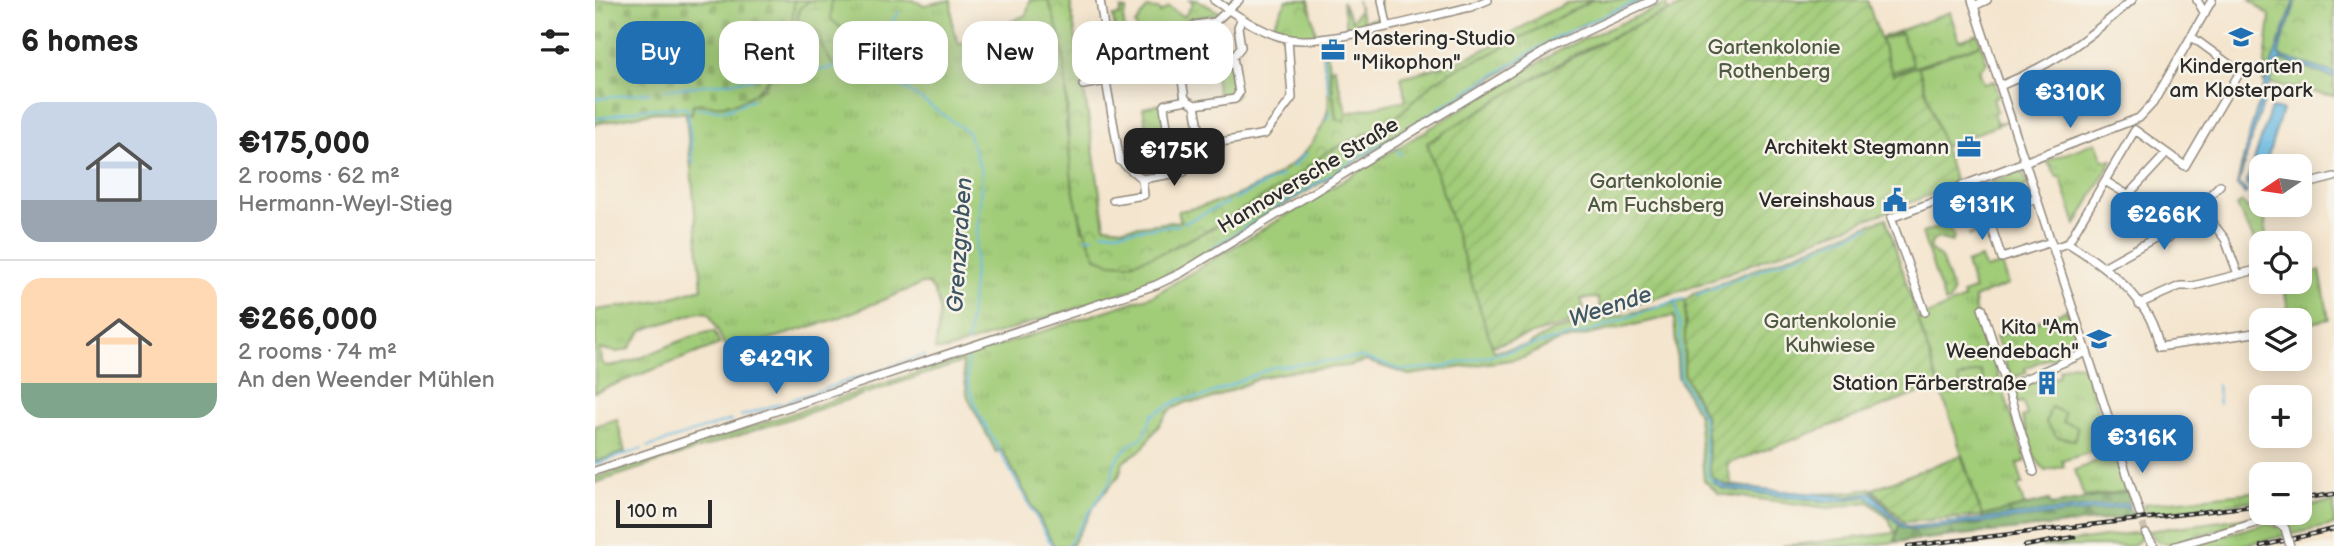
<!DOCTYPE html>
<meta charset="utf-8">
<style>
body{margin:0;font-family:"Balsamiq Sans",sans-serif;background:#f6f6f6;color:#222;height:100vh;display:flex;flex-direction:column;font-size:26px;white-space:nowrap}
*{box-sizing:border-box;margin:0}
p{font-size:23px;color:#767676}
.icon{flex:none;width:38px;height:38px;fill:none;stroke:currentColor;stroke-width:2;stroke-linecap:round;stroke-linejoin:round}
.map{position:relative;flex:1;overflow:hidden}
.details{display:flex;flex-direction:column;background:#fff;width:595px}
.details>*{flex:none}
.guide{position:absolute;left:21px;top:21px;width:665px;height:63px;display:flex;gap:14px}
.needle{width:46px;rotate:257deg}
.buttons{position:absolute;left:1654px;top:154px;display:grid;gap:14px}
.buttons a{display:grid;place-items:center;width:63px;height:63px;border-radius:14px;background:#fff;box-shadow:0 4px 18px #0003;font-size:35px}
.scale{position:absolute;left:21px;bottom:18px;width:96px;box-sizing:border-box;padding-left:7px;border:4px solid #2b2b2b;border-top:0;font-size:19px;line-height:24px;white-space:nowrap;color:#2b2b2b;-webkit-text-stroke:5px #f7f3e8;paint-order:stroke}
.price{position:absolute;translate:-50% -60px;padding:0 16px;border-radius:14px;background:#1f6fb2;color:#fff;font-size:23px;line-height:46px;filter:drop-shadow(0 2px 4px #0008)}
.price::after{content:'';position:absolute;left:50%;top:42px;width:21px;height:16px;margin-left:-10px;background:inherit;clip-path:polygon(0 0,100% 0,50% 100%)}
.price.on{background:#222;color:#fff}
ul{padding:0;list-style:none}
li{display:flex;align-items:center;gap:21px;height:175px;padding:0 21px}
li+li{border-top:2px solid #e0e0e0}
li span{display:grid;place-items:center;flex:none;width:196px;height:140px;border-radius:21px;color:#555}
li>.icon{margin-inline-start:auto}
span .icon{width:84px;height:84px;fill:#fffc;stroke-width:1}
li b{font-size:30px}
h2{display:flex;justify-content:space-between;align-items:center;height:84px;padding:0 21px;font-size:30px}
.pill{padding:0 24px;border-radius:21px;background:#fff;box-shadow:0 4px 18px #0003;font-size:24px;line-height:63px}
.pill.on{background:#1f6fb2;color:#fff}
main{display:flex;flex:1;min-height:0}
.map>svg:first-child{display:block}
.grass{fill:url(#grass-tufts);stroke:#667c52;stroke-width:2}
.forest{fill:url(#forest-firs);stroke:#566e4a;stroke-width:2}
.wetland{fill:url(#wetland-marsh);stroke:#667c52;stroke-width:2}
.cemetery{fill:url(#cemetery-stones);stroke:#667c52;stroke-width:2}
.park{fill:url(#park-crowns);stroke:#667c52;stroke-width:2}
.garden{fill:url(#garden-furrows);stroke:#667c52;stroke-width:2}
.pitch{fill:#a1cc78;stroke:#667c52;stroke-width:2}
.water{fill:#67b9e2;stroke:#497286;stroke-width:2}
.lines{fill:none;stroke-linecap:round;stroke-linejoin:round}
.stream{stroke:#67b9e2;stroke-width:2}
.minor-tunnel{stroke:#ccc0ad;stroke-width:7;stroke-dasharray:7 3.5;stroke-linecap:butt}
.minor-casing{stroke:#90887c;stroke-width:10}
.minor{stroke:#fff;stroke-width:7}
.rail-casing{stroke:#2b2b2b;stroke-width:4.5}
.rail{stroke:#f7f3e8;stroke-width:2;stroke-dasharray:5;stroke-linecap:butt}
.minor-bridge-casing{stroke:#90887c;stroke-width:10;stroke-linecap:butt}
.minor-bridge{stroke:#fff;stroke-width:7}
.labels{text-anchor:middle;stroke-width:5;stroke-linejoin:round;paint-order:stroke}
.poi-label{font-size:21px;fill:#2b2b2b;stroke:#f7f3e8;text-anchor:end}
.park-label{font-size:21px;fill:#4e5b42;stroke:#f7f3e8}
.street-label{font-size:21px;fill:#2b2b2b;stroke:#f7f3e8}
.water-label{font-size:23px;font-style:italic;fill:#3d5662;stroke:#f7f3e8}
</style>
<main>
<section class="details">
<h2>6 homes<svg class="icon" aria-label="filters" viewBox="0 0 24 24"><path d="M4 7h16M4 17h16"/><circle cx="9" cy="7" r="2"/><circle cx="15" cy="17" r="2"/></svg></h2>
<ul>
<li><span style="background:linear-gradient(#c9d6e8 70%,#9aa5b1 0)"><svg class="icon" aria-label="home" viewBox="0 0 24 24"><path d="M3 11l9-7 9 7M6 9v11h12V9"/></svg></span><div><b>€175,000</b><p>2 rooms · 62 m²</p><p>Hermann-Weyl-Stieg</p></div></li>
<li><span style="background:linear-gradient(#ffd9b3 75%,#7fa58c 0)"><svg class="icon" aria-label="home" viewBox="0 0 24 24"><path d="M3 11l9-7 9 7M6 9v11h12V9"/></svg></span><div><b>€266,000</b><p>2 rooms · 74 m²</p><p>An den Weender Mühlen</p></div></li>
</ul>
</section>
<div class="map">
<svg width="1739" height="546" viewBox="0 0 1739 546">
<defs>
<pattern id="grass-tufts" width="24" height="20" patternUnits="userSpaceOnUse" patternTransform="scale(1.75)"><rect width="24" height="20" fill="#a1cc78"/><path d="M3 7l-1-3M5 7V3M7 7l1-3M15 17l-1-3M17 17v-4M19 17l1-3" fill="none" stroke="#8baf68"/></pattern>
<pattern id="forest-firs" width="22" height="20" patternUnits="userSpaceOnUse" patternTransform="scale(1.75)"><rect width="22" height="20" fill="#80b068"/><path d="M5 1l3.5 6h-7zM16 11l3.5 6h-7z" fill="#698f56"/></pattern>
<pattern id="wetland-marsh" width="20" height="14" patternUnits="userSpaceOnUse" patternTransform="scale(1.75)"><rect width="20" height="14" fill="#a1cc78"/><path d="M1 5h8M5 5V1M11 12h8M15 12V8" fill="none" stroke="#8baf68"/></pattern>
<pattern id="cemetery-stones" width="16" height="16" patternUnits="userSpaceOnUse" patternTransform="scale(1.75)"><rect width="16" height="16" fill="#a1cc78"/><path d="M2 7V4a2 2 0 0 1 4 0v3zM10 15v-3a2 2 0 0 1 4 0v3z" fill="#8baf68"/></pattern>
<pattern id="park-crowns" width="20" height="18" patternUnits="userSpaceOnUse" patternTransform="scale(1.75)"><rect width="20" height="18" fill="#a1cc78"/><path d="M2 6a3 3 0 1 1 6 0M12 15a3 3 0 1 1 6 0" fill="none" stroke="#8baf68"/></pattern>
<pattern id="garden-furrows" width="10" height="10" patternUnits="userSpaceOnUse" patternTransform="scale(1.75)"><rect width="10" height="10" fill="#a1cc78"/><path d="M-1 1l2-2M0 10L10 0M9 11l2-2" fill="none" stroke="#8baf68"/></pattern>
</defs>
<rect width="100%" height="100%" fill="#f7f3e8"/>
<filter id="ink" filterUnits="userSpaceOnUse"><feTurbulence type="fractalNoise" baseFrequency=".0143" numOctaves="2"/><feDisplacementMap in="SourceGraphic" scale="14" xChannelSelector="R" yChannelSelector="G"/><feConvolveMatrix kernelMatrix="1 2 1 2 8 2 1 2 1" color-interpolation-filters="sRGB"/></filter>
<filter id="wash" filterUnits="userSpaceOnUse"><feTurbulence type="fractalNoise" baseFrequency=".00686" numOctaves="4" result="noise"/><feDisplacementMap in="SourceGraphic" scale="28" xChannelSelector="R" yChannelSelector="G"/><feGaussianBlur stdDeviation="1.57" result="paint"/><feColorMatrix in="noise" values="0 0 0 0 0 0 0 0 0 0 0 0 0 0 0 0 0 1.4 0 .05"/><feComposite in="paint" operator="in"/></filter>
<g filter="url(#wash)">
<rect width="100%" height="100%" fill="#f4e5ce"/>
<path class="grass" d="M199,0H317L329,5L356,0L358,29L364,44L431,15L435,0H453L465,35L471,69V126L487,230L569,252L617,228L693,182L732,152L796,121L839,82L860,69L893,55L997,0H1049L982,27L584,269L540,289L352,350H340C342,328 351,301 333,284H327L241,319L142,349L130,346L114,313L104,312L48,330L34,349L23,352L5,349L6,362L11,366C49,363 81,337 119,331L125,344L0,392V310L64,301L107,288L91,114L97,113V104L139,103L169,88L186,56Z
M594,0H602L626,13L621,18L617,15L593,19L582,35L586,38L578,48L580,57L556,61L554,51L544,53L545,36L540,25L552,8L563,9L565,13L573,7L589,17L598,3Z
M762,0L768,21L785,18L781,0H784L786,21L752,28L747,1L757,21L764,10Z
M1071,4L1073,11L980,54L832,143L899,351L931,346L958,331L1091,300L1089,375L1110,415L1113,452L1127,484C1175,489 1227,501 1275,488L1305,522L1300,542L1267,546H1187L1300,533L1294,519L1274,502L1234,508L1124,494L1109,480L1103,414L1083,377L1079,316L961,342L928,358L814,375L772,361L752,366L698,371L668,377L610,401L592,402L575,410L547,449L528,462L524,476L503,500L476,546H459L407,450L401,452L373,398L367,362L0,483V478L559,295L968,48Z
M526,9L532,10L528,17L532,46L531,50L523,52L518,16L525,15Z
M1386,44L1392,63L1384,70L1389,84L1399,81L1403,96L1398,98L1402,111L1398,113L1402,123L1412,121L1349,147L1323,67Z
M636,57L642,94L639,97L624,100L617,60Z
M739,67L752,113L749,121L741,119L735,68Z
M1501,142L1508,160H1517L1481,225L1465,176L1462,177L1452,161Z
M1420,170L1429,174L1432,186L1428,187L1436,199L1393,216L1386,212L1378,190L1417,174Z
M1354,223L1359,238L1357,242L1343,238L1337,241L1335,249L1346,258L1358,292L1355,301L1350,303L1327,233Z
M1394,225L1413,285L1379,298L1380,311L1389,329L1384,331L1388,342L1392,341L1431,461L1422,464L1428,484L1423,486L1430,508L1387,516L1323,319L1369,299L1367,294L1379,290L1371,263L1386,258L1391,269L1405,265L1394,230L1373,236Z
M1725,271L1734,319L1706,325L1708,352L1705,353L1704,320H1695L1688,282H1704L1705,274Z
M1472,310L1481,338L1476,352L1458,362L1456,357L1430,368L1432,373L1420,377L1414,374L1401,337Z
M1477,364L1489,366L1514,448L1506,454L1503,450L1467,461L1469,466L1450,471L1439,456L1427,418L1432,415L1428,402L1422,403L1421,395L1425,388L1455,374L1457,378L1464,375V369Z
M22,419L30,452L0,462V426Z
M1514,456L1523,458L1534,491L1489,497L1480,470Z
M1666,491V500L1551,515L1548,504Z
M1739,502V525L1643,546H1589L1672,523L1681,527L1687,518L1670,515L1576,544L1563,542L1553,531L1656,517L1666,513H1704L1705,507Z
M1545,532L1546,539L1537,546H1446Z"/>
<path class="forest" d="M1534,491V509L1540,517L1300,542L1304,524L1318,530L1387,524V516L1454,500L1456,505Z"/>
<path class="wetland" d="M215,0H236V19L247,29L264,37L267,45L244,44L250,68H240L227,47L224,32L217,29L209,32L202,21L204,9Z"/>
<path class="cemetery" d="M0,0H199C199,39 177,95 136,104C124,107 110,104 98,104L97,113L61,112L0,124Z"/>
<path class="park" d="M453,0H475L510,226L528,228L586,221L583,211C637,202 712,174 731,116C738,95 729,68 726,47L731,46L741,119L749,121L752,113L811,100L806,77C837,70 866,62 894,47C928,30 958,0 997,0L893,55L860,69L839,82L797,121L732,152L693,182L617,228L569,252L533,264L515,263L502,258C466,191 477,139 470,68C468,44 461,23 453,0Z
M692,0H714L721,35H699L678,29V25Z
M1655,0H1739V96L1668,82L1675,16Z
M1355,12L1364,41L1383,34L1386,44L1298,75L1285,38Z
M566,104L571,134L554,140L548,108Z
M1647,202L1658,215L1670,218L1671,243H1666V254L1642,206Z
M1386,371L1390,386L1368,393L1363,378Z
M1456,407L1469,413L1468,422L1482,426L1480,440L1462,437L1451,423Z"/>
<path class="garden" d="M1103,0H1272L1298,75L1323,66L1361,185L1094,288L1008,315L1003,298L986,299L992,318L897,346L832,143C920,88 1006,37 1103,0Z
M1291,218L1344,386L1132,464L1137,485L1127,484L1116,476L1110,415L1089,375L1091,300L1099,293Z
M1366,455L1387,516L1309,522L1278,489Z"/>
<path class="pitch" d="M1306,33L1318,65L1297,72L1286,40Z"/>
<path class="water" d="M1700,0C1699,20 1685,36 1684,56L1739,73V78L1688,60L1682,62C1669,103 1654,142 1644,184L1652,192L1650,194L1642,186C1655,122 1678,58 1700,0Z
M243,44L288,45L291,46L284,61L269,67L250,68Z
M1676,108L1687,110L1670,166H1666L1663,189L1659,190L1651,185Z
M1121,480L1131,486L1253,497L1276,492L1305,522L1314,527L1533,503L1534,509L1531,507L1318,530L1307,527L1272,496L1238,502L1128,489L1118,482Z"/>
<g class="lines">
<path class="stream" d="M288,45L293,27L304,12
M727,48L734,93
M286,72L373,132L387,173L373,343
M195,74L251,66
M68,90L159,79
M0,99L55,92
M100,108L131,110L158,99
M0,119L47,109L92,107L98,164
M732,120L735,111
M802,150L806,155
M696,168L711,153
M639,200L687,175
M589,223L633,202
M507,232H519
M520,232L584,225
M491,238L498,237
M618,247L961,37L1045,0
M1101,295L1275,227
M1080,301L1089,299
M372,357L373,384L383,412L457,546
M1622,385L1624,404
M190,402L331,355
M146,416L187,403
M53,447L136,420
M0,464L47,449
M472,546L516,480L520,461L534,445L549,436L557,415L586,399L607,397L678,367L766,357L808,370L847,367L992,332L1080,301L1085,327V376L1108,416L1113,477L1119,482"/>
</g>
</g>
<g filter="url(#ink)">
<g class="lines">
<path class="minor-tunnel" d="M1545,514L1551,534"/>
<g class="minor-casing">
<path id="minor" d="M505,0L516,76L511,81L525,161L547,179L589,172L608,150L600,105L640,99L644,93L638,57L646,47L643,27L647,18
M619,0C643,16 667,34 696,39C731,46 836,15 876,7L893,0
M787,0L792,25
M1377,0L1545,514
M1602,0L1610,14
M1379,6L1392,0
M516,76L577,66L583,57
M488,85L511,81
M1405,86C1459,64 1494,38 1537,0
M600,105L590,99L582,50L600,25L620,22L644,0
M1540,130L1590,166L1645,72L1597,37
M626,142L613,140L608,150L622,148L626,142L670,134L697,98L693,39
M564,176L559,144L573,133L569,107L571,104L592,100
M1510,181L1533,195L1572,153
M1704,186L1739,177
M1442,198L1393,217L1407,258L1456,242
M518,200L549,195L547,179
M1671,205H1682
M1605,207L1630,239L1643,274
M1473,243C1510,266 1558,300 1564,347L1666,332
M1458,248L1473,243L1540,130
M1510,266L1560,238H1573L1625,185
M1544,304L1585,286H1598L1661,270
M1387,308L1412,387
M1330,312L1296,218L1354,196L1364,187L1544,118L1558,103L1617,0
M0,471L561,285L586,273L957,47L1058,0
M1439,472L1412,387L1492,352
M1551,534L1559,546
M1580,546L1675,519"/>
</g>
<use href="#minor" class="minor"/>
<g class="rail-casing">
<path id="rail" d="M1704,499L1739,494
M1313,546L1666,505
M1430,546L1479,537
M1666,546L1739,529"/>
</g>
<use href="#rail" class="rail"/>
<g class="minor-bridge-casing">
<path id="minor-bridge" d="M1675,519L1690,528L1695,546"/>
</g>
<use href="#minor-bridge" class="minor-bridge"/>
</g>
</g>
<defs>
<g id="school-bare" transform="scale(1.89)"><path d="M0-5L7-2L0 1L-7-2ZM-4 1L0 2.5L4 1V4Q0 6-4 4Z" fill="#1f6fb2" stroke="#f7f3e8" stroke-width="2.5" paint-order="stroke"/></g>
<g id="office-bare" transform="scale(1.89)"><path d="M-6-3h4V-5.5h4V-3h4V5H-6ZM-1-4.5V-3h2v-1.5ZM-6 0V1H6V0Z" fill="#1f6fb2" stroke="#f7f3e8" stroke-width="2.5" paint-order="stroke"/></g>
<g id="civic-bare" transform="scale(1.89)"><path d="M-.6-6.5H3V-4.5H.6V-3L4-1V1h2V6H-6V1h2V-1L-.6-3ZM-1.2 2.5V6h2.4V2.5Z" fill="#1f6fb2" stroke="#f7f3e8" stroke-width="2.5" paint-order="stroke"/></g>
<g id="building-bare" transform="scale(1.89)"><path d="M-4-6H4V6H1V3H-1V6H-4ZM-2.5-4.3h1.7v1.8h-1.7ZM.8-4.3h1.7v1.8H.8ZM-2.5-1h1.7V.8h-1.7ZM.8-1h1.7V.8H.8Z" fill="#1f6fb2" stroke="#f7f3e8" stroke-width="2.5" paint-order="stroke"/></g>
</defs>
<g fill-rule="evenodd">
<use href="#school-bare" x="1646" y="37"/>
<use href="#office-bare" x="738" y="50"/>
<use href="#office-bare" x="1374" y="147"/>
<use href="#civic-bare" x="1300" y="200"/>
<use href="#school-bare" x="1504" y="339"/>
<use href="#building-bare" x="1452" y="383"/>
</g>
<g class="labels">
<g class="poi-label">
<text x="758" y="45" text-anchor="start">Mastering-Studio<tspan x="758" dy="24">"Mikophon"</tspan></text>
<text x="1646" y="73" text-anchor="middle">Kindergarten<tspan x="1646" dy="24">am Klosterpark</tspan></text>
<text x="1354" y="154">Architekt Stegmann</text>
<text x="1280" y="207">Vereinshaus</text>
<text x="1484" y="334">Kita "Am<tspan x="1484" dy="24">Weendebach"</tspan></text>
<text x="1432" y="390">Station Färberstraße</text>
</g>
<g class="park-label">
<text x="1179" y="54">Gartenkolonie<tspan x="1179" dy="24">Rothenberg</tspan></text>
<text x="1061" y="188">Gartenkolonie<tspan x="1061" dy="24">Am Fuchsberg</tspan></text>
<text x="1235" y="328">Gartenkolonie<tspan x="1235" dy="24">Kuhwiese</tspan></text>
</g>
<g class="street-label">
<text transform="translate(713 175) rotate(-31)" y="7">Hannoversche Straße</text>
</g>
<g class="water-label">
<text transform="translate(364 245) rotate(-86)" y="8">Grenzgraben</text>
<text transform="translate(1015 306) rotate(-18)" y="8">Weende</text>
</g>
</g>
</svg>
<div class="buttons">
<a><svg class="needle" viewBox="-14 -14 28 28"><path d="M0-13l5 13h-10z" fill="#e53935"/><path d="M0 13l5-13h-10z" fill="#767676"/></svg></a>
<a><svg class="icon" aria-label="locate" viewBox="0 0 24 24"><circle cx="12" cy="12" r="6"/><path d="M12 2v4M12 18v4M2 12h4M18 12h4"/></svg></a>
<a><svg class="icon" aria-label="layers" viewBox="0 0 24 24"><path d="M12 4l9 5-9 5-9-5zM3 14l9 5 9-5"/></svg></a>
<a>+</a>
<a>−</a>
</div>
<div class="scale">100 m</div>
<b class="price" style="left:1475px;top:130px">€310K</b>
<b class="price on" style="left:579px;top:188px">€175K</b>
<b class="price" style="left:1387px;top:242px">€131K</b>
<b class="price" style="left:1569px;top:252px">€266K</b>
<b class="price" style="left:181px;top:396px">€429K</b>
<b class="price" style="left:1547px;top:475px">€316K</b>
<div class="guide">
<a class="pill on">Buy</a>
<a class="pill">Rent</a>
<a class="pill">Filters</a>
<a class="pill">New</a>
<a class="pill">Apartment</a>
</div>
</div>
</main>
